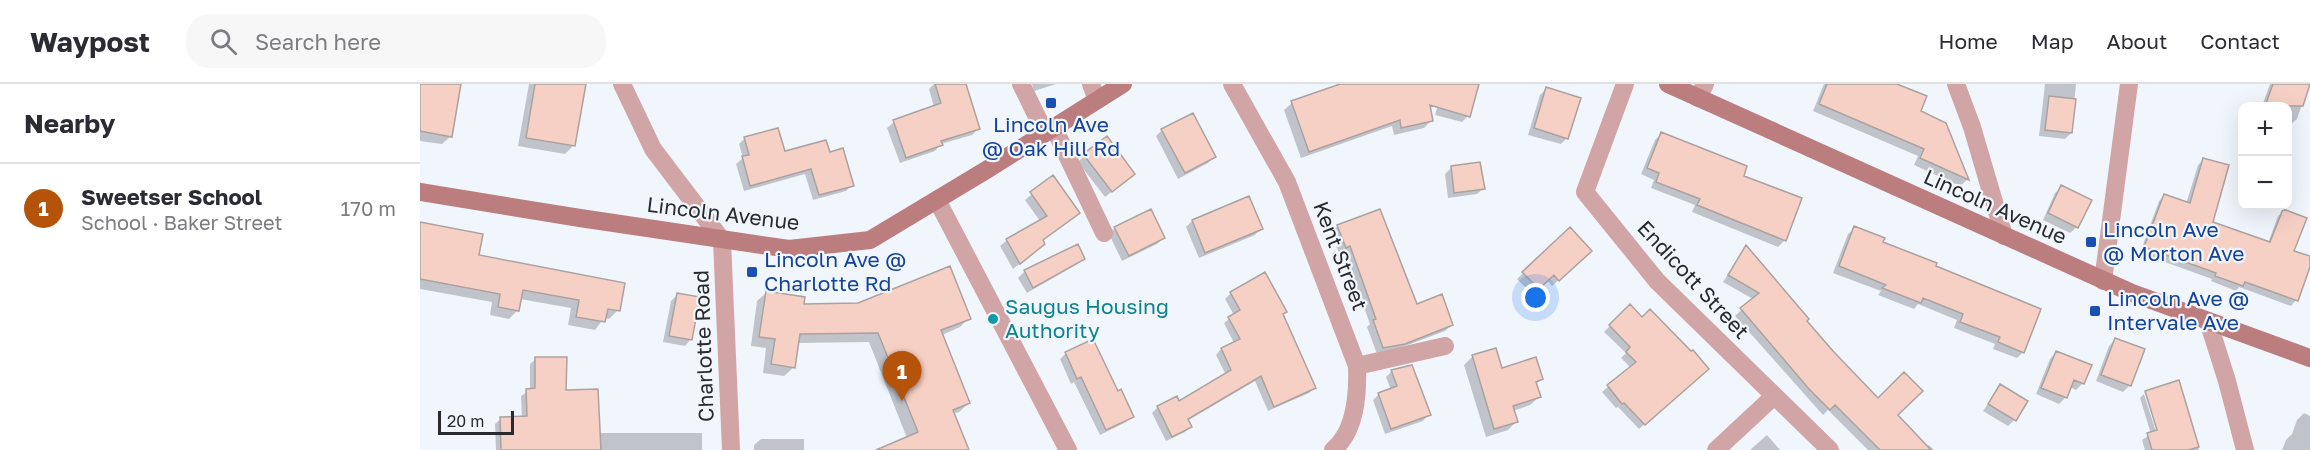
<!DOCTYPE html>
<html lang="en">
<head>
<meta charset="utf-8">
<style>
  body { margin:0; font-family:"Golos Text",sans-serif; background:#f7f7f7; color:#2b2b33 }
  .controls { position:absolute; right:18px; top:18px; display:grid; overflow:hidden; border-radius:12px; box-shadow:0 6px 24px #0002 }
  .controls button { width:54px; height:54px; display:grid; place-items:center; padding:0; border:0; border-bottom:2px solid #e1e1e2; background:#fff; color:#2b2b33; font:30px sans-serif }
  .scale { position:absolute; left:18px; bottom:15px; width:76px; box-sizing:border-box; padding-left:6px; border:3px solid #282a2d; border-top:0; font-size:16px; line-height:21px; white-space:nowrap; color:#282a2d; -webkit-text-stroke:4px #f1f6fd; paint-order:stroke }
  .you { position:absolute; left:1116px; top:214px; width:21px; height:21px; margin:-15px; border:4px solid #fff; border-radius:50%; background:#1a73e8; box-shadow:0 0 0 9px #1a73e833 }
  .badge { display:grid; place-items:center; width:39px; height:39px; border-radius:50%; background:#b45309; color:#fff; font-size:20px; font-weight:700 }
  .pin { position:absolute; translate:-50% -50px; filter:drop-shadow(0 2px 3px #0008) }
  .pin::after { content:''; position:absolute; top:32px; width:21px; height:18px; background:inherit; clip-path:polygon(0 0,100% 0,50% 100%) }
  .list { margin:0; padding:0; list-style:none }
  h2 { display:flex; justify-content:space-between; align-items:center; height:78px; margin:0; padding:0 24px; font-size:26px }
  h2 small { font-size:20px; font-weight:400; color:#7c7c81 }
  .list li { display:grid; grid-template-columns:39px 1fr auto; gap:18px; align-items:center; box-sizing:border-box; height:90px; padding:0 24px; border-top:2px solid #e1e1e2 }
  .list b { display:block; font-size:22px; white-space:nowrap }
  .list p { margin:0; font-size:20px; white-space:nowrap; color:#7c7c81 }
  .list em { font-size:20px; font-style:normal; color:#7c7c81 }
  .icon { flex:none; width:33px; height:33px; fill:none; stroke:currentColor; stroke-width:2; stroke-linecap:round; stroke-linejoin:round }
  .map { position:relative; flex:none; width:1890px; height:366px; overflow:hidden }
  header { display:flex; align-items:center; gap:36px; box-sizing:border-box; height:84px; padding:0 30px; background:#fff; border-bottom:2px solid #e1e1e2 }
  header strong { font-size:28px }
  nav { display:flex; gap:33px; margin-inline-start:auto; font-size:21px }
  .search { width:420px; height:54px; background:#f7f7f7; display:flex; align-items:center; gap:15px; box-sizing:border-box; padding:0 21px; border-radius:24px; color:#7c7c81; font-size:22px }
  main { display:flex }
  aside { flex:1; background:#fff }
  .map>svg:first-child { display:block }
</style>
</head>
<body>
<header>
<strong>Waypost</strong>
<div class="search"><svg class="icon" aria-label="search" viewBox="0 0 24 24"><circle cx="10" cy="10" r="6"/><path d="M15 15l6 6"/></svg>Search here</div>
<nav><a>Home</a><a>Map</a><a>About</a><a>Contact</a></nav>
</header>
<main>
<aside>
<h2>Nearby<small></small></h2>
<ul class="list">
<li><span class="badge">1</span><div><b>Sweetser School</b><p>School · Baker Street</p></div><em>170 m</em></li>
</ul>
</aside>
<div class="map">
<svg width="1890" height="366" viewBox="0 0 1890 366">
  <rect width="100%" height="100%" fill="#f1f6fd"/>
  <path fill="#0003" d="M0 0H40L31 52 22 60 0 57Z
    M109 0H164L154 61 145 70 98 62Z
    M514 0H545L558 45 552 51 521 60 515 67 480 79 467 44 474 38 514 23 509 5Z
    M612 0H636L614 7Z
    M924 0H1004L1012 36 1004 44 974 51 972 42 881 74 864 26 872 19Z
    M1024 0H1058L1048 32 1042 38 1015 31Z
    M1404 0H1473L1499 28 1525 41 1547 96 1540 102 1494 81 1498 72 1393 27Z
    M1625 0H1656L1651 49 1645 55 1619 52Z
    M1850 0H1889L1877 35 1870 41 1868 40V22H1842Z
    M1126 5 1147 54 1141 60 1108 51 1120 11Z
    M742 46 794 73 788 79 758 95 736 52Z
    M1241 50 1322 93 1365 156 1358 163 1272 128 1275 121 1231 104 1234 96 1221 90 1235 56Z
    M325 54 364 69 409 70 432 101 426 107 393 116 385 90 324 107 316 80 323 74 319 60Z
    M664 72 707 96 685 113 658 78Z
    M1784 75 1791 138 1848 159 1858 132 1864 127 1872 168 1890 174 1876 216 1871 222 1819 203 1816 207 1791 197 1792 195 1720 169 1739 117 1744 112 1766 120 1778 81Z
    M1032 83 1064 104 1057 110 1028 114 1025 90Z
    M633 93 658 129 621 157 617 166 593 185 580 162 587 156 620 137 605 116Z
    M1642 103 1657 143 1650 149 1623 136 1635 109Z
    M772 137 841 144 835 151 779 174 766 143Z
    M0 140 57 172 198 226 189 235 184 234 175 246 148 241 151 224 100 215 98 226 89 235 70 231 72 218 0 205Z
    M918 142 996 222 1032 241 1025 247 977 265 957 270 947 243 950 240 924 168 919 169 911 148Z
    M695 144 743 154 737 160 702 177 689 150Z
    M1435 144 1461 159 1514 182 1603 268 1597 274 1573 265 1575 260 1534 244 1537 236 1498 220 1494 225 1458 211 1461 207 1413 189 1428 150Z
    M1150 145 1164 173 1132 202 1127 196 1112 210 1097 195Z
    M657 162 663 174 657 180 607 209 598 194 604 188Z
    M1326 163 1385 237 1458 316 1476 331 1506 363 1509 361 1514 366H1448L1408 326 1403 331 1315 232 1333 215 1303 198Z
    M347 208 383 222 549 234 540 243 522 251 549 319 539 328 533 330 547 366H463L487 354 449 258 377 259 374 283 364 292 343 289 346 264 331 262 337 217Z
    M811 209 862 230 894 304 889 309 848 327 835 297 767 337 770 343 765 348 746 357 732 329 738 323 759 319 806 291 796 271 801 265 814 259 804 239 814 231 805 215Z
    M257 211 271 255 265 262 243 258 251 217Z
    M1210 222 1281 290 1219 345 1198 323 1196 324 1182 308 1211 284 1201 274 1206 269 1184 248Z
    M1695 256 1710 301 1703 308 1676 297 1689 262Z
    M1636 268 1663 299 1656 306 1650 303 1646 313 1639 320 1616 310 1630 275Z
    M646 269 697 309 712 332 706 338 680 351 654 298 651 300 640 275Z
    M1053 272 1081 286 1121 295 1115 301 1119 313 1110 321 1093 327 1096 338 1088 346 1066 353 1044 281Z
    M116 275 178 349H282V366H76L75 340 81 335 102 334 101 312 110 306V280Z
    M972 287 1009 330 1003 337 965 350 953 316 959 310 971 306 966 293Z
    M1758 298 1779 366H1725L1722 356 1731 350 1720 314 1724 310 1738 354 1741 353 1727 309H1724Z
    M1580 302 1594 336 1588 342 1563 327Z
    M1884 329 1890 332V366H1862L1866 356 1872 350 1877 336Z
    M1347 351 1360 366H1330Z
    M341 355H384V366H334V361Z"/>
  <path fill="#f7d0c5" stroke="#aba2a0" stroke-width="1.5" d="M0 0H41L32 53 0 47Z
    M115 0H166L155 62 106 54Z
    M515 0H546L560 45 521 57 523 61 486 74 473 36 521 19Z
    M920 0H1059L1050 33 1010 21 1013 37 981 44 980 36 889 68 871 17Z
    M1407 0H1477L1507 12 1501 27 1526 39 1549 96 1500 74 1504 65 1399 20Z
    M1853 0H1890L1883 22H1845Z
    M1126 3 1161 14 1148 55 1114 44Z
    M1629 12 1656 15 1652 49 1625 46Z
    M773 29 796 73 765 89 741 45Z
    M358 44 365 67 406 56 410 68 423 64 434 102 399 111 391 85 330 102 322 72 329 71 324 53Z
    M1241 48 1327 82 1324 92 1382 114 1366 157 1277 121 1280 115 1236 98 1239 89 1227 84Z
    M687 52 715 90 692 108 663 70Z
    M1783 74 1809 81 1793 138 1850 158 1863 125 1887 134 1874 167 1890 172V183L1878 217 1825 198 1823 202 1795 192 1796 189 1724 163 1744 110 1770 119Z
    M1060 78 1065 105 1034 109 1031 82Z
    M633 91 660 129 623 156 625 160 600 180 586 155 627 132 610 108Z
    M1641 101 1672 116 1658 144 1628 129Z
    M829 112 843 145 785 169 772 136Z
    M731 125 745 154 709 172 694 143Z
    M960 125 997 220 1022 210 1033 241 985 260 963 264 953 236 956 235 930 162 926 164 917 141Z
    M0 138 63 150 59 171 205 199 200 227 188 225 185 238 156 233 159 216 103 206 99 227 78 223 80 210 0 195Z
    M1434 142 1465 154 1463 158 1517 179 1516 182 1621 225 1604 269 1578 258 1580 253 1540 238 1543 230 1503 214 1501 219 1462 204 1466 201 1419 182Z
    M1150 143 1172 167 1139 197 1134 191 1119 205 1102 188Z
    M658 160 665 175 613 204 604 186Z
    M1326 161 1389 235 1387 237 1413 267 1458 314 1484 288 1503 307 1478 331 1511 366H1460L1415 321 1410 326 1389 305 1320 224 1339 209 1308 191Z
    M530 182 551 235 521 246 550 319 533 326 549 366H456L498 348 458 249 380 250 375 284 351 280 355 255 339 253 346 207 385 213 384 220 438 219Z
    M845 188 867 228 863 230 896 304 854 323 841 292 768 335 772 343 752 353 737 322 757 312 759 317 811 286 801 264 820 255 808 233 820 226 810 208Z
    M257 209 280 213 272 256 249 252Z
    M1210 220 1222 233 1230 225 1271 267 1273 266 1289 285 1225 341 1204 319 1202 320 1187 301 1216 278 1206 268 1210 263 1189 241Z
    M1695 254 1725 265 1711 302 1681 291Z
    M673 255 698 307 701 305 714 333 686 346 661 293 657 295 645 268Z
    M1076 264 1082 284 1116 273 1123 295 1116 298 1121 313 1093 322 1098 338 1074 345 1052 271Z
    M1636 267 1672 281 1664 300 1654 296 1647 314 1621 304Z
    M115 273H147L146 306 178 305 181 366H81L80 333 107 332 106 305 115 304Z
    M992 281 1011 331 971 345 958 309 977 302 971 286Z
    M1759 296 1779 363 1768 366H1732L1727 349 1737 346 1725 307Z
    M1580 300 1608 317 1596 337 1568 320Z"/>
  <g fill="none" stroke-linecap="round" stroke-linejoin="round">
    <path stroke="#d1a5a5" stroke-width="18" d="M202 0 233 65 302 156 311 366
      M601 0 625 49
      M671 0 677 16
      M812 0 867 98 937 282C938 310 936 347 913 366
      M1205 0 1165 108 1237 197 1410 366
      M1536 0 1552 43 1584 152
      M1278 14 1285 0
      M634 44 684 149
      M517 116 648 366
      M1683 197 1709 0
      M1788 237 1807 297 1825 366
      M937 282 1025 262
      M1296 366 1354 312"/>
    <path stroke="#bc7d7f" stroke-width="18" d="M1248 0 1712 209 1890 274
      M0 108 160 134 369 165 450 156 568 85 703 0"/>
  </g>
  <g fill="#1a4fb4" stroke="#f1f6fd" stroke-width="2">
    <rect x="625" y="13" width="12" height="12" rx="3"/>
    <rect x="1665" y="152" width="12" height="12" rx="3"/>
    <rect x="326" y="182" width="12" height="12" rx="3"/>
    <rect x="1669" y="221" width="12" height="12" rx="3"/>
  </g>
  <circle fill="#0f9aa8" stroke="#f1f6fd" stroke-width="2" cx="573" cy="235" r="6"/>
  <g text-anchor="middle" stroke-width="4.5" stroke-linejoin="round" paint-order="stroke">
    <g font-size="21" fill="#164399" stroke="#f1f6fd" text-anchor="start">
      <text x="631" y="48" text-anchor="middle">Lincoln Ave<tspan x="631" dy="24">@ Oak Hill Rd</tspan></text>
      <text x="1683" y="153">Lincoln Ave<tspan x="1683" dy="24">@ Morton Ave</tspan></text>
      <text x="344" y="183">Lincoln Ave @<tspan x="344" dy="24">Charlotte Rd</tspan></text>
      <text x="1687" y="222">Lincoln Ave @<tspan x="1687" dy="24">Intervale Ave</tspan></text>
    </g>
    <g font-size="21" fill="#282a2d" stroke="#f1f6fd">
      <text transform="translate(1575 123) rotate(24)" y="7">Lincoln Avenue</text>
      <text transform="translate(303 130) rotate(7)" y="7">Lincoln Avenue</text>
      <text transform="translate(920 172) rotate(69)" y="7">Kent Street</text>
      <text transform="translate(1273 196) rotate(47)" y="7">Endicott Street</text>
      <text transform="translate(284 262) rotate(-92)" y="7">Charlotte Road</text>
    </g>
    <g font-size="21" fill="#0d838f" stroke="#f1f6fd" text-anchor="start">
      <text x="585" y="230">Saugus Housing<tspan x="585" dy="24">Authority</tspan></text>
    </g>
  </g>
</svg>
<div class="controls">
<button>+</button>
<button>−</button>
</div>
<div class="scale">20 m</div>
<div class="you"></div>
<div class="pin badge" style="left:482px;top:317px">1</div>
</div>
</main>
</body>
</html>
